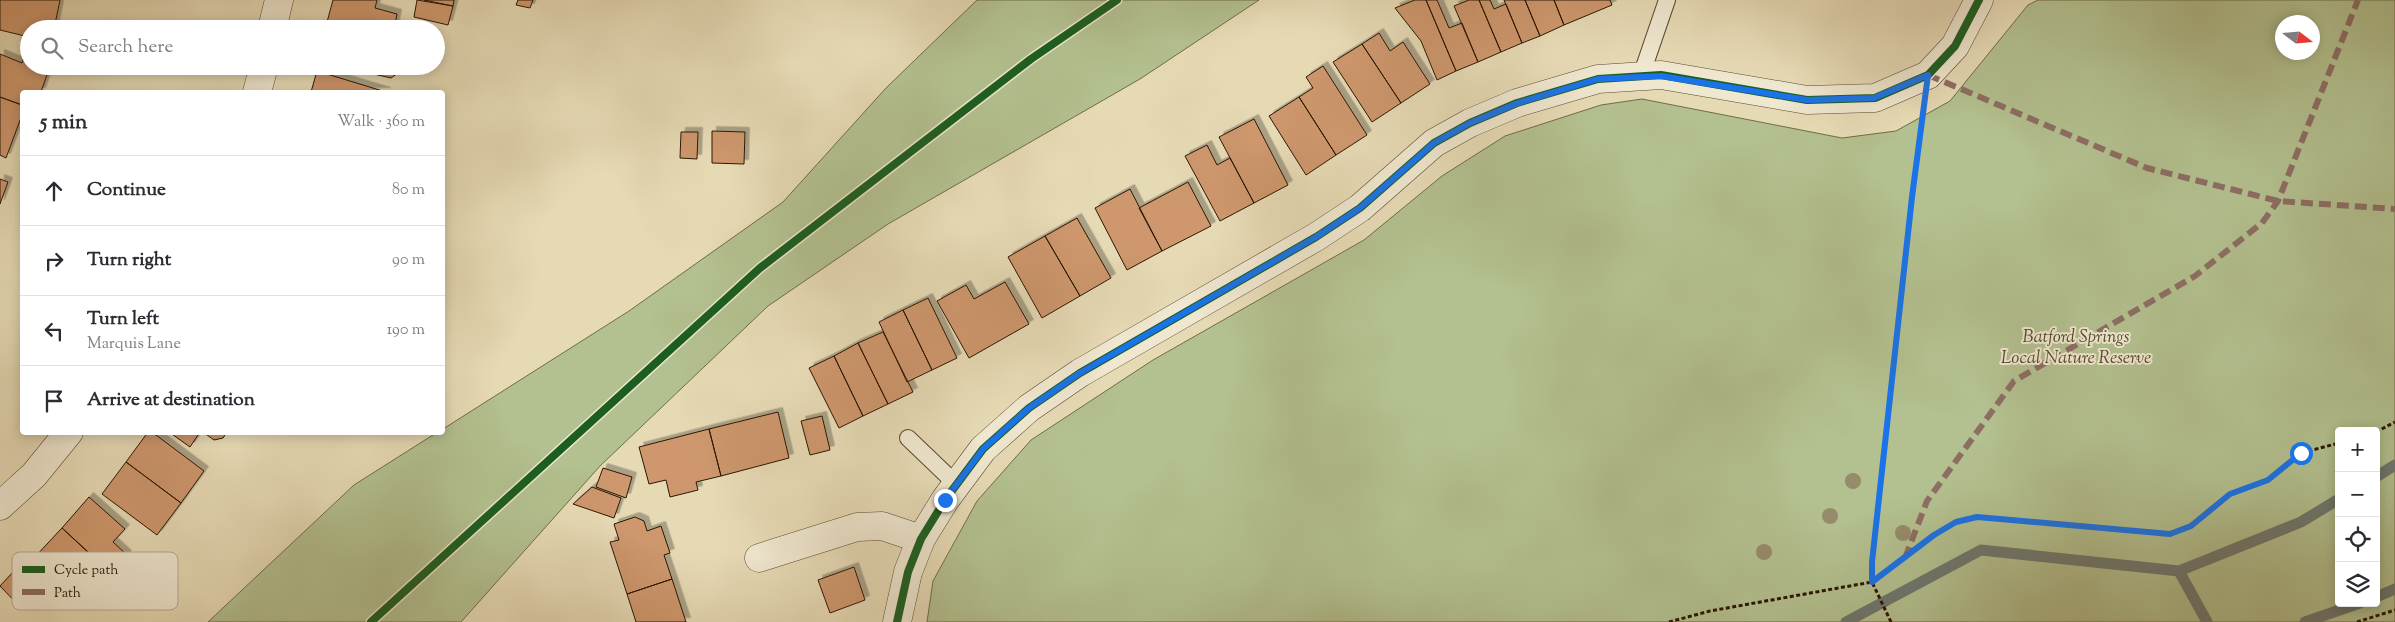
<!DOCTYPE html>
<html lang="en">
<head>
<meta charset="utf-8">
<style>
  body { margin:0; font-family:"Sorts Mill Goudy",serif; background:#f2f2f3; color:#2b2b33 }
  .controls { position:absolute; right:15px; bottom:15px; display:grid; overflow:hidden; border-radius:5px; box-shadow:0 2px 12px #0003 }
  .controls button { width:45px; height:45px; display:grid; place-items:center; padding:0; border:0; border-bottom:1px solid #e1e1e2; background:#fff; color:#2b2b33; font:25px sans-serif }
  .compass { position:absolute; left:2275px; top:15px; width:45px; height:45px; border-radius:50%; background:#fff; box-shadow:0 2px 12px #0003; rotate:106deg }
  .stop { position:absolute; width:15px; height:15px; margin:-11px; border:4px solid #1a73e8; border-radius:50%; background:#fff }
  .stop.end { background:#1a73e8; border-color:#fff; box-shadow:0 1px 5px #0008 }
  .list { margin:0; padding:0; list-style:none }
  h2 { display:flex; justify-content:space-between; align-items:center; height:65px; margin:0; padding:0 20px; font-size:21px }
  h2 small { font-size:16px; font-weight:400; color:#7c7c81 }
  .list li { display:grid; grid-template-columns:32px 1fr auto; gap:15px; align-items:center; box-sizing:border-box; height:70px; padding:0 20px; border-top:1px solid #e1e1e2 }
  .list b { display:block; font-size:19px; white-space:nowrap }
  .list p { margin:0; font-size:16px; white-space:nowrap; color:#7c7c81 }
  .list em { font-size:16px; font-style:normal; color:#7c7c81 }
  .icon { flex:none; width:28px; height:28px; fill:none; stroke:currentColor; stroke-width:2; stroke-linecap:round; stroke-linejoin:round }
  .map { position:relative; flex:none; width:2395px; height:622px; overflow:hidden }
  .search { position:absolute; background:#fff; box-shadow:0 2px 12px #0003; left:20px; top:20px; width:425px; height:55px; display:flex; align-items:center; gap:12px; box-sizing:border-box; padding:0 18px; border-radius:28px; color:#7c7c81; font-size:19px }
  .panel { position:absolute; background:#fff; box-shadow:0 2px 12px #0003; left:20px; top:90px; width:425px; height:345px; border-radius:5px }
  .map>svg:first-child { display:block }
</style>
</head>
<body>
<div class="map">
<svg width="2395" height="622" viewBox="0 0 2395 622">
  <defs>
    <filter id="shadow"><feDropShadow dx="4.5" dy="-4.5" stdDeviation="0" flood-color="#0004"/></filter>
  </defs>
  <rect width="100%" height="100%" fill="#e6dab5"/>
  <filter id="stains"><feTurbulence type="fractalNoise" baseFrequency=".004" numOctaves="4"/><feColorMatrix values="0 0 0 0 .2 0 0 0 0 .09 0 0 0 0 .02 0 0 0 .5 -.17"/></filter>
  <radialGradient id="worn" r=".72"><stop offset=".6" stop-color="#630" stop-opacity="0"/><stop offset="1" stop-color="#630" stop-opacity=".3"/></radialGradient>
  <path fill="#b3c08f" stroke="#6f6c48" fill-rule="evenodd" d="M977 0H1259L1140 79 888 224 768 306 600 466 461 622H208L354 485 436 433 442 432 443 429 629 311 783 202 886 88Z
    M2038 0H2395V622H927L933 581 977 501 1031 440 1153 360 1364 240 1442 176 1505 136 1601 105 1642 99 1842 138 1896 131 1950 101 2028 5ZM2312 22V52H2282V22ZM2339 431H2376V603H2339Z"/>
  <g fill="none" stroke-linecap="round" stroke-linejoin="round">
    <path stroke="#6e786f" stroke-width="11" d="M2376 477 2395 465
      M2179 571 2207 622
      M2376 597 2395 589
      M1846 622 1981 550 2179 571 2301 522 2339 499
      M2305 622 2360 603"/>
  </g>
  <path fill="#ce976d" stroke="#2b1702" filter="url(#shadow)" d="M0 0H60L54 29H29V37L0 30Z
    M333 0H377L375 8 397 14 394 29H354L327 22Z
    M417 0 453 6 448 25 414 17Z
    M424 0H454L453 6Z
    M518 0H533L530 8 516 5Z
    M1415 0H1426L1456 71 1437 80 1421 41 1395 8Z
    M1426 0H1437L1449 28 1462 23 1478 62 1456 71Z
    M1469 0H1479L1501 52 1478 62 1454 6Z
    M1479 0H1490L1494 9 1506 4 1522 43 1501 52Z
    M1504 0H1525L1540 36 1522 43Z
    M1525 0H1554L1564 25 1540 36Z
    M1554 0H1610L1612 5 1564 25Z
    M327 22 354 29H326Z
    M1379 33 1390 51 1403 42 1430 84 1401 103 1362 44Z
    M1362 44 1401 103 1372 122 1333 62Z
    M0 54 22 63 25 55 29 56V66H50L41 92H22V105L0 97Z
    M339 66H402L401 71 391 78Z
    M1323 66 1367 135 1336 155 1299 97 1313 88 1306 77Z
    M317 71 386 92H311Z
    M0 97 22 105V115L6 158 0 155Z
    M1299 97 1336 155 1306 175 1269 116Z
    M1254 119 1288 185 1254 203 1219 137Z
    M712 131 745 132 744 164 712 163Z
    M681 132H698L697 159 680 158Z
    M1207 145 1217 165 1230 158 1254 203 1220 221 1185 156Z
    M0 179 8 182 0 204Z
    M1188 182 1211 226 1162 251 1139 208Z
    M1130 189 1162 251 1127 270 1095 208Z
    M1077 218 1111 278 1080 296 1045 236Z
    M1045 236 1080 296 1042 318 1008 257Z
    M1005 282 1029 324 969 358 937 301 966 285 974 299Z
    M928 298 957 358 932 370 903 310Z
    M903 310 932 370 907 382 879 322Z
    M883 332 913 392 888 404 858 343Z
    M858 343 888 404 863 416 834 356Z
    M834 356 863 416 839 428 809 368Z
    M778 412 789 458 721 476 709 429Z
    M822 416 830 450 810 455 801 421Z
    M709 429 721 476 696 482 698 490 670 497 666 480 649 484 639 447Z
    M148 432H152L204 471 181 503 126 462Z
    M169 432H200L190 447Z
    M203 432H227L223 438 214 440Z
    M126 462 181 503 157 535 102 494Z
    M603 468 632 477 626 498 596 487Z
    M592 487 621 498 614 518 573 504Z
    M89 497 125 529 113 542 127 555 110 573 62 528Z
    M635 517 644 521 647 531 661 526 670 553 664 555 672 579 627 594 610 542 619 540 614 524Z
    M62 528 97 560 71 589 65 584 49 601 19 574Z
    M854 567 865 600 830 613 818 580Z
    M14 571 37 596 23 610 0 586Z
    M672 579 686 622H636L627 594Z"/>
  <g fill="none" stroke-linecap="round" stroke-linejoin="round">
    <defs>
      <path id="lane" d="M1641 76 1667 0
        M908 438 956 484"/>
      <path id="street" d="M272 29 279 0
        M257 92 264 66
        M0 506 34 475 69 432
        M759 558 857 527 882 526 921 539
        M897 622 908 572 921 539 945 500 983 449 1029 408 1080 373 1316 237 1360 208 1434 143 1470 123 1517 103 1598 79 1661 75 1807 100 1875 98 1928 75 1955 46 1979 0"/>
    </defs>
    <use href="#lane" stroke="#5a482f" stroke-width="18"/>
    <use href="#street" stroke="#5a482f" stroke-width="29"/>
    <path stroke="#2b1702" stroke-width="3" stroke-dasharray="4 2.5" stroke-linecap="butt" d="M2376 432 2395 422
      M1669 622 1710 611 1872 582 1934 535 1956 522 1977 517 2170 534 2191 526 2230 495 2268 480 2301 453 2339 443
      M1891 622 1872 582V562L1922 116
      M2357 622 2395 610"/>
    <use href="#lane" stroke="#efe7cf" stroke-width="16"/>
    <use href="#street" stroke="#efe7cf" stroke-width="28"/>
    <path stroke="#8d6e63" stroke-width="6" stroke-dasharray="12 6" stroke-linecap="butt" d="M1928 75 2147 168 2278 201 2395 209
      M1905 558 1927 501 2014 381 2195 276 2262 223 2278 201 2358 0"/>
    <defs>
      <path id="cycleway" d="M371 622 760 268 1031 59 1117 0
        M897 622 908 572 921 539 945 500 983 449 1029 408 1080 373 1316 237 1360 208 1434 143 1470 123 1517 103 1598 79 1661 75 1807 100 1875 98 1928 75 1955 46 1979 0"/>
    </defs>
    <use href="#cycleway" stroke="#efe7cf" stroke-width="11"/>
    <use href="#cycleway" stroke="#1b5e20" stroke-width="8"/>
  </g>
  <g fill="#968b6a">
    <circle cx="1853" cy="481" r="8"/>
    <circle cx="1830" cy="516" r="8"/>
    <circle cx="1903" cy="533" r="8"/>
    <circle cx="1764" cy="552" r="8"/>
  </g>
  <g fill="none" stroke-linecap="round" stroke-linejoin="round">
    <path stroke="#1a73e8" stroke-width="6" d="M945 500 983 449 1029 408 1080 373 1316 237 1360 208 1434 143 1470 123 1518 103 1598 79 1661 76 1807 100 1874 98 1928 75 1912 197 1872 562V582L1934 535 1956 522 1977 517 2170 534 2191 526 2230 494 2268 480 2301 453"/>
  </g>
  <g text-anchor="middle" stroke-width="4" stroke-linejoin="round" paint-order="stroke">
    <g font-size="18" font-style="italic" fill="#544a2c" stroke="#efe7cf">
      <text x="2076" y="342">Batford Springs<tspan x="2076" dy="21">Local Nature Reserve</tspan></text>
    </g>
  </g>
  <rect x="12" y="552" width="166" height="58" rx="8" fill="#efe7cf" stroke="#b4a992" stroke-width="1"/>
  <rect x="22" y="566" width="23" height="7" fill="#1b5e20"/>
  <rect x="22" y="589" width="23" height="6" fill="#8d6e63"/>
  <g font-size="14" fill="#2b1702">
    <text x="54" y="574">Cycle path</text>
    <text x="54" y="597">Path</text>
  </g>
  <rect width="100%" height="100%" filter="url(#stains)"/>
  <rect width="100%" height="100%" fill="url(#worn)"/>
</svg>
<div class="controls">
<button>+</button>
<button>−</button>
<button><svg class="icon" aria-label="locate" viewBox="0 0 24 24"><circle cx="12" cy="12" r="6"/><path d="M12 2v4M12 18v4M2 12h4M18 12h4"/></svg></button>
<button><svg class="icon" aria-label="layers" viewBox="0 0 24 24"><path d="M12 4l9 5-9 5-9-5zM3 14l9 5 9-5"/></svg></button>
</div>
<svg class="compass" viewBox="-18 -18 36 36"><path d="M0-13l5 13h-10z" fill="#e53935"/><path d="M0 13l5-13h-10z" fill="#7c7c81"/></svg>
<div class="stop" style="left:2301px;top:453px"></div>
<div class="stop end" style="left:945px;top:500px"></div>
<div class="search"><svg class="icon" aria-label="search" viewBox="0 0 24 24"><circle cx="10" cy="10" r="6"/><path d="M15 15l6 6"/></svg>Search here</div>
<section class="panel">
<h2>5 min<small>Walk · 360 m</small></h2>
<ul class="list">
<li><svg class="icon" aria-label="ahead" viewBox="0 0 24 24"><path d="M12 20V5M6 11l6-6 6 6"/></svg><div><b>Continue</b></div><em>80 m</em></li>
<li><svg class="icon" aria-label="right" viewBox="0 0 24 24"><path d="M7 20v-9h11M14 6l5 5-5 5"/></svg><div><b>Turn right</b></div><em>90 m</em></li>
<li><svg class="icon" aria-label="left" viewBox="0 0 24 24"><path d="M17 20v-9H6M10 6l-5 5 5 5"/></svg><div><b>Turn left</b><p>Marquis Lane</p></div><em>190 m</em></li>
<li><svg class="icon" aria-label="arrive" viewBox="0 0 24 24"><path d="M6 21V4h12l-3 4 3 4H6"/></svg><div><b>Arrive at destination</b></div></li>
</ul>
</section>
</div>
</body>
</html>
